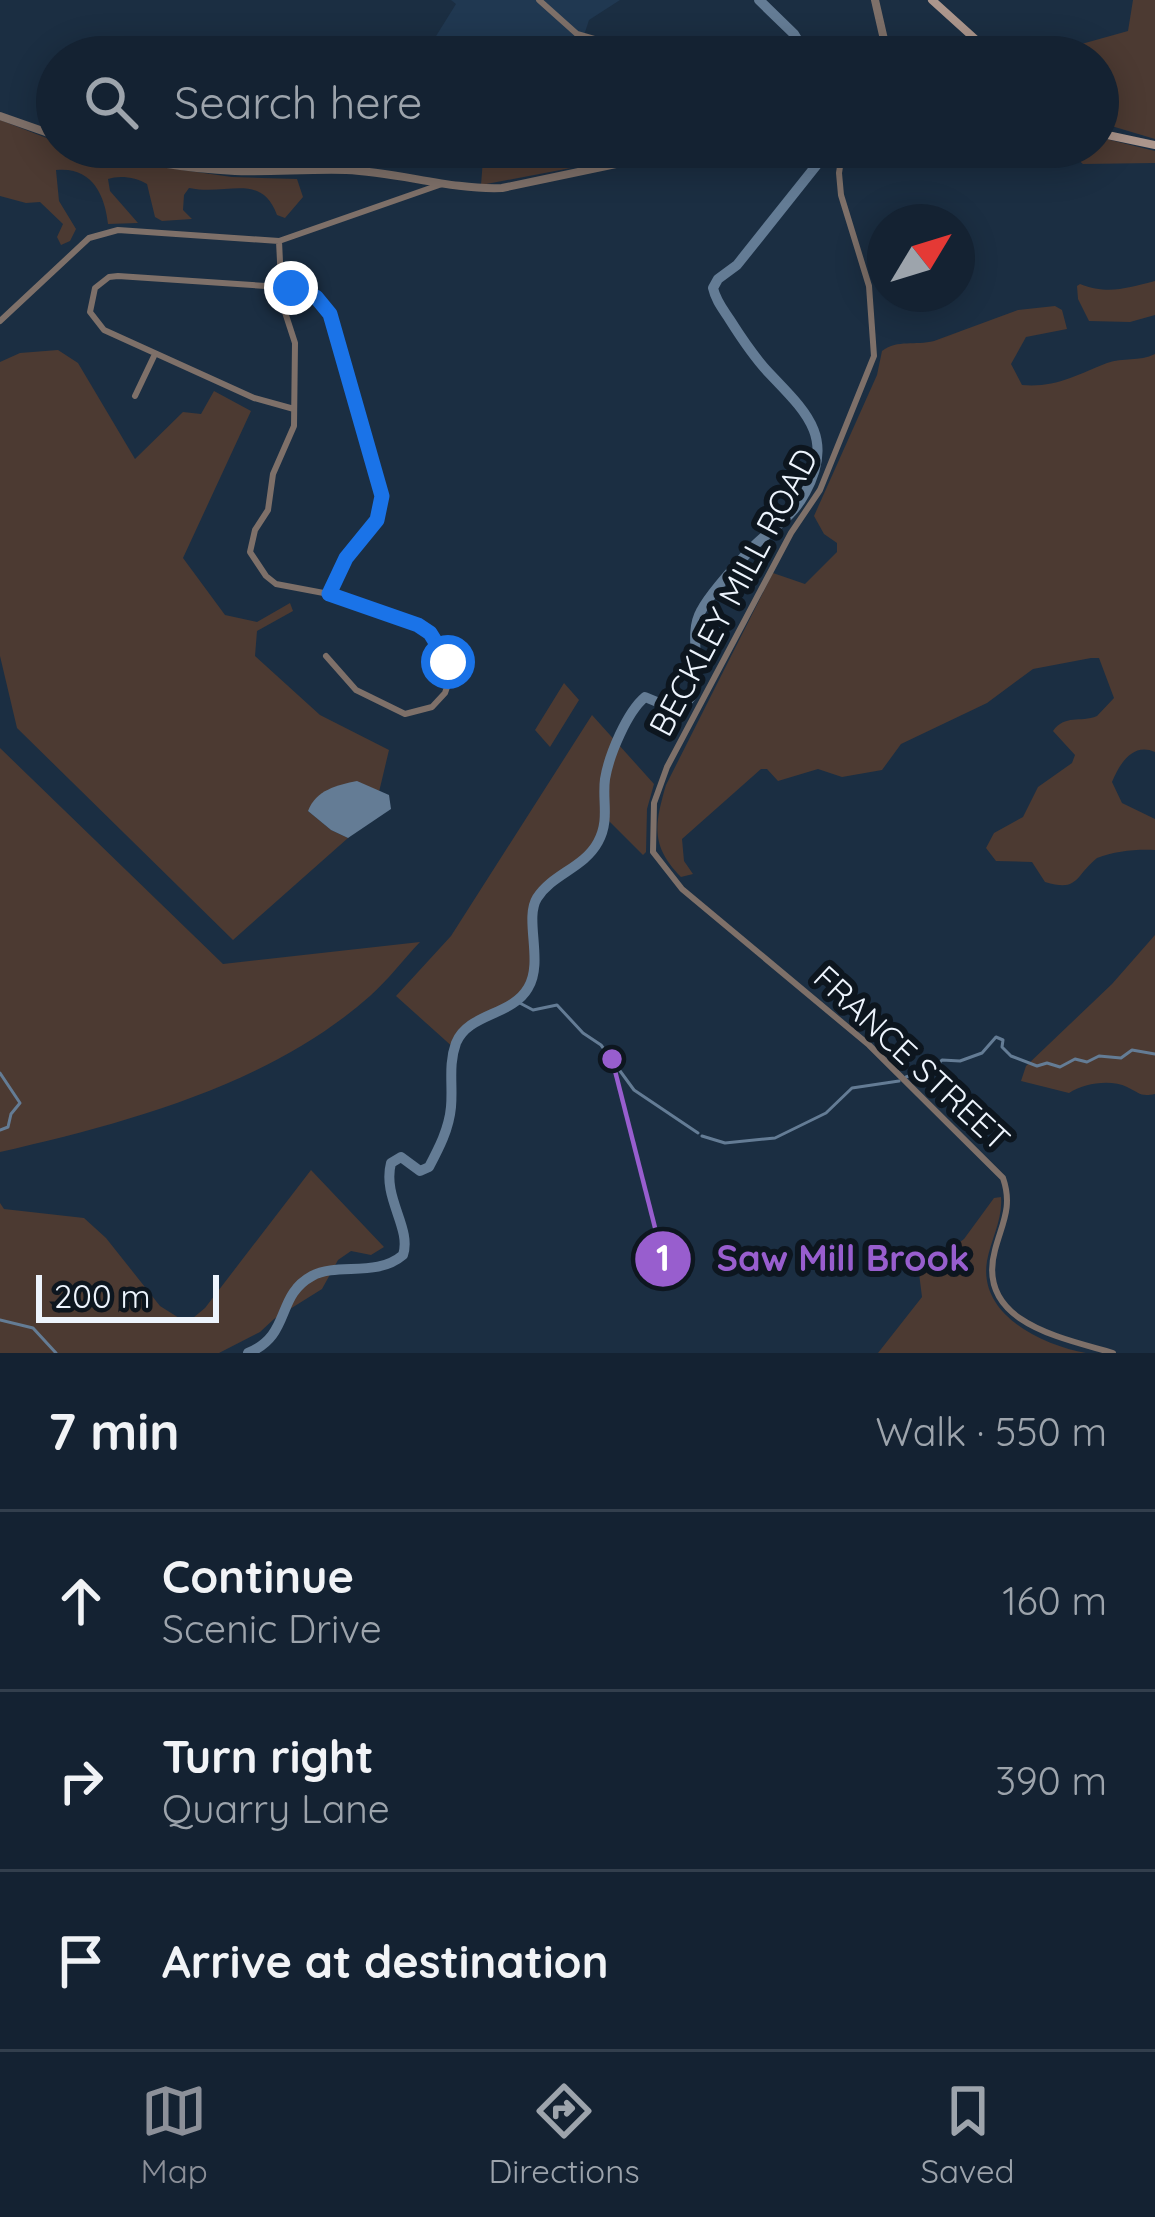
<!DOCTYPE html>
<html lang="en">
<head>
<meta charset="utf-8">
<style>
  body { margin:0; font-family:Quicksand,sans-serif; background:#212f3e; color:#f1f3f6 }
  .compass { position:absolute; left:867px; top:204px; width:108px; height:108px; border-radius:50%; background:#142232; box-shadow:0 6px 30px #0003; rotate:52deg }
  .scale { position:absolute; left:36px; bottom:30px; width:183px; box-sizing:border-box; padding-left:12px; border:6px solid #edf4fd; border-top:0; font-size:33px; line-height:42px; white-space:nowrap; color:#edf4fd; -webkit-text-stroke:9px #0d161f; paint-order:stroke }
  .stop { position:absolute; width:36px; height:36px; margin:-27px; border:9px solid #1a73e8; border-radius:50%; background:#fff }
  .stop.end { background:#1a73e8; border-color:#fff; box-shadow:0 3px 12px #0008 }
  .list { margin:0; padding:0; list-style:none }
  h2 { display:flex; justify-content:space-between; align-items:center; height:156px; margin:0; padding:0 48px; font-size:51px }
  h2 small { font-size:39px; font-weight:400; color:#9da4ac }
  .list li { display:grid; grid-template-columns:78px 1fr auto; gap:36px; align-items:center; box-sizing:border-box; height:180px; padding:0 48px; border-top:3px solid #333f4d }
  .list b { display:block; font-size:45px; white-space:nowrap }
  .list p { margin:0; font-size:39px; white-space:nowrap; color:#9da4ac }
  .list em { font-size:39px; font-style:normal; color:#9da4ac }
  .icon { flex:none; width:66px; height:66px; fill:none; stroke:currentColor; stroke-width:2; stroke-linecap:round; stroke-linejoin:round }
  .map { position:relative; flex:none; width:1155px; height:1353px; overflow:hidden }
  .search { position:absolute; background:#142232; box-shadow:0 6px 30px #0003; left:36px; right:36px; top:36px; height:132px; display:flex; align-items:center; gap:30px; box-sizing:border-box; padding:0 42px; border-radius:66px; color:#9da4ac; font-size:45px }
  .sheet { height:696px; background:#142232 }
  nav { display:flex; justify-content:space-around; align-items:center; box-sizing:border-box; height:168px; border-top:3px solid #333f4d; background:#142232; font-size:33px; color:#9da4ac }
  nav a { display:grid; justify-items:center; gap:6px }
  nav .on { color:#8c9099 }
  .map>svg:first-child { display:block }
</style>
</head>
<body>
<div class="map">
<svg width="1155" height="1353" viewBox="0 0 1155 1353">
  <rect width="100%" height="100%" fill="#1b2e42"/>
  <path fill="#203851" d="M451 0H620L589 20 577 57H423L456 4Z"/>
  <path fill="#4c3a32" d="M1133 0H1155V139L1098 122V57H1035L1128 31Z
    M0 120 57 142V147L132 163 232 177 297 179 303 197 285 218 277 215C261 172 228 196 189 188L184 195 183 210 192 219 162 221 155 217 147 184C136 177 119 175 108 179L110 191 138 223 108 224C105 195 92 166 56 170L59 201 76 229 70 241 61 245 57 237 63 224 40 202 26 203 0 196Z
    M1098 137 1155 151V163L1083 164 1063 147H1098Z
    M484 147H535L538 154 598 158 597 163 481 185Z
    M1155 281V315L1130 322 1089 321 1078 299 1077 286 1080 284C1109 295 1126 288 1155 281Z
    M1055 306 1062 310 1067 329 1026 337 1011 364 1022 385C1055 388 1077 375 1107 363 1123 357 1139 362 1155 354V752C1133 742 1120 763 1112 782L1122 803 1155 819V850C1136 849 1115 851 1097 858 1074 877 1079 892 1045 882L1032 862 996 861 986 848 994 833 1023 817 1038 787 1072 763 1075 755 1053 731C1065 714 1080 723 1097 716L1114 698 1099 658H1091L1033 669 987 703 901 744 882 770 842 777 818 769 778 781 767 769H761L682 839 684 861 693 874 681 877C651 846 654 826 666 785L773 573 805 584 837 552V543L824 534 814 516 877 375 882 351C898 339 915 346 934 341L1018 310Z
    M58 350 78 363 135 459 183 412 201 414 214 391 251 411 183 558 225 615 257 622 290 603 293 611 257 631 255 656 320 715 389 750 379 792C341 776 337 785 308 811L331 830 348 838 233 940 17 728 0 656V362L20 353Z
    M564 683 579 700 550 747 535 730Z
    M592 715 654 784 647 809 646 852 643 855 606 818C594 876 549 869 536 901 525 927 546 965 525 992 505 1018 467 1016 455 1049L396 996 451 936Z
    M0 748 223 964 420 942C403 960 388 980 370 996 271 1084 127 1123 0 1152Z
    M1155 935V1094C1140 1097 1140 1093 1127 1087 1111 1079 1084 1083 1069 1093L1021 1081 1026 1066 1112 984Z
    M311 1170 384 1247 371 1255 351 1251 338 1260 322 1289 274 1319 260 1332 219 1353H0V1203L4 1209 84 1218 106 1238 160 1306 187 1323 205 1308Z
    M1001 1197C1003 1219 991 1239 987 1261 978 1315 1042 1345 1086 1353H878L922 1297 919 1273 964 1239 994 1198Z"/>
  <path fill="#647c95" d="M357 781 389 795 391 809 348 838 331 830 308 811C316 790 337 785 357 781Z"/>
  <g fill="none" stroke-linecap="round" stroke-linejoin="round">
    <path stroke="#647c95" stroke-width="3" d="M516 1001 533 1010 557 1005 583 1033 601 1045 634 1090 698 1133
      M0 1073 20 1103 11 1114 8 1127 0 1130
      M906 1077 935 1067 942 1060 960 1061 982 1053 996 1037 1003 1040 1002 1047 1011 1056 1037 1066 1047 1063 1060 1067 1075 1059 1087 1062 1099 1056 1121 1058 1132 1050 1155 1054
      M702 1136 725 1143 775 1138 826 1113 852 1088 899 1081
      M0 1320 33 1328 56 1353"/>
    <path stroke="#647c95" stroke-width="10" d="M759 0 794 34 808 57
      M248 1353C292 1335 275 1296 312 1276 338 1262 376 1278 403 1255 412 1228 382 1198 391 1163L401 1157 420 1171 429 1167C439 1148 449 1129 451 1107 453 1085 448 1065 456 1043 468 1013 512 1016 528 988 544 962 524 919 537 898 552 874 584 868 598 842 610 820 602 801 605 779 609 755 627 712 645 697L674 709C716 696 683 642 701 611 711 592 738 563 754 546 772 528 792 518 805 493 836 437 805 411 769 373 754 357 742 339 730 320 723 309 716 301 713 288L718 279 737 265 831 147"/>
    <path stroke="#7e7069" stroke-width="6" d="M539 0 577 34 656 57
      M250 57 273 49
      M843 147 839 173 841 195 869 286 874 356 820 490 791 533 667 767 654 803 653 852 682 889 869 1045 1003 1178C1013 1207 1002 1223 995 1250 975 1323 1063 1338 1113 1353
      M190 167 193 147
      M279 241 282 303 295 343 294 426 273 474 268 510 255 530 250 552 266 576 276 584 329 594 400 617 430 633 448 662 450 678 445 693 432 707 405 714 356 690 326 656
      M0 321 89 238 118 230 279 241 442 184
      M135 396 155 354
      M294 409 254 398 104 330 90 312 95 288 109 277 118 276 281 287C308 290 324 299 334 325L382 496 377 520 346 558 329 594"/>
    <path stroke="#7e7069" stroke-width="8" d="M875 0 888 57
      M0 116 57 136
      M89 147C135 160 187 169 235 171 272 172 309 169 346 170 399 172 450 190 502 188L697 147"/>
    <path stroke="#ac968c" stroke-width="8" d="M932 0 995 57
      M1098 133 1155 145"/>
  </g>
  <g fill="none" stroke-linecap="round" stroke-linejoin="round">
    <path stroke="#1a73e8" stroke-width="15" d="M291 288 316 297 330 314 382 496 377 520 346 558 329 594 418 625 430 633 448 662"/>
  </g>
  <g text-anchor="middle" stroke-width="12" stroke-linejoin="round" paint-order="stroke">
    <g font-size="33" fill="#edf4fd" stroke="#0d161f">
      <text transform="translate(733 592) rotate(-62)" y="12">BECKLEY MILL ROAD</text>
      <text transform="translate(912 1058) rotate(43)" y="12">FRANCE STREET</text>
    </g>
  </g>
  <path fill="none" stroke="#985ece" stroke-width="4.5" d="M612 1059L663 1259"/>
  <g fill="#985ece" stroke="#0d161f" stroke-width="4.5">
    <circle cx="612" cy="1059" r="12"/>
    <circle cx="663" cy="1259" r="30"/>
  </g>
  <g font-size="36" text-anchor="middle" font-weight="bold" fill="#fff">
    <text x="663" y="1271">1</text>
  </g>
  <g font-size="36" text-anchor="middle" font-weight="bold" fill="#985ece" stroke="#0d161f" stroke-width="12" stroke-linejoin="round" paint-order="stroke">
    <text x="843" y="1271">Saw Mill Brook</text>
  </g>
</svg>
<svg class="compass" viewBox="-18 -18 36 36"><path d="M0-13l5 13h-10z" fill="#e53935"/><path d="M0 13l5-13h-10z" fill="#9da4ac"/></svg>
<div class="scale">200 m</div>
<div class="stop" style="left:448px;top:662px"></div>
<div class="stop end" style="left:291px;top:288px"></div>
<div class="search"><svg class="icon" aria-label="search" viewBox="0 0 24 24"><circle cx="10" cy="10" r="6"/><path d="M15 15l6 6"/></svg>Search here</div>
</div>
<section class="sheet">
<h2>7 min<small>Walk · 550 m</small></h2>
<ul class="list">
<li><svg class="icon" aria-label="ahead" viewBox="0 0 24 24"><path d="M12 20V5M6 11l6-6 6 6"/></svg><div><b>Continue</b><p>Scenic Drive</p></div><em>160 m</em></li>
<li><svg class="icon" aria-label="right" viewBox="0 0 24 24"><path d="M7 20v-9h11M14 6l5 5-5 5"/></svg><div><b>Turn right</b><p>Quarry Lane</p></div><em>390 m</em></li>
<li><svg class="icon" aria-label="arrive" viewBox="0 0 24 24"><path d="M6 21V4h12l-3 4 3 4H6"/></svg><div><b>Arrive at destination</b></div></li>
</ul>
</section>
<nav>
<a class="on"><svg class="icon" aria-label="map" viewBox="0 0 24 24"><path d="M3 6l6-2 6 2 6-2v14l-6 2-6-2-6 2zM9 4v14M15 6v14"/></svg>Map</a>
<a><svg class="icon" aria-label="directions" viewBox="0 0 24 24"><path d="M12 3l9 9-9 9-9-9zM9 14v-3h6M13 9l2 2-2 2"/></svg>Directions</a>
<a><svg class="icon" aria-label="saved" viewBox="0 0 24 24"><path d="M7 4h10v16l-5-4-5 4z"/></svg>Saved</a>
</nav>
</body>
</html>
